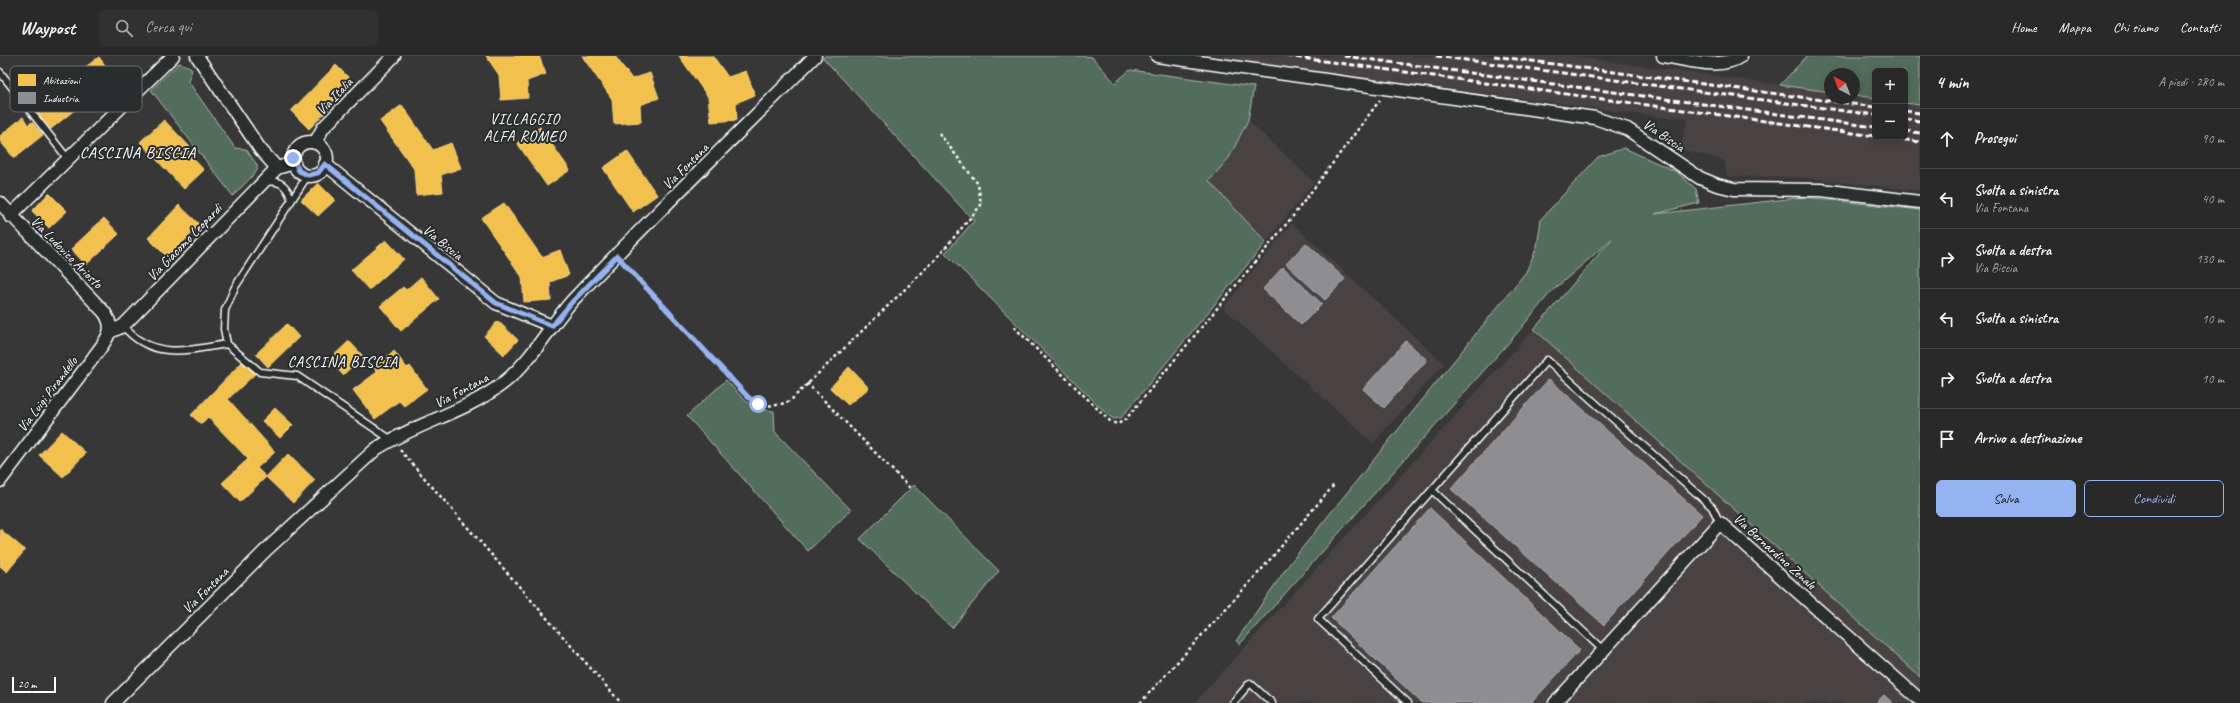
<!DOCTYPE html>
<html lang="it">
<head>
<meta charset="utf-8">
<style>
  body { margin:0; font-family:Caveat,sans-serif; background:#323131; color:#f1f3f6 }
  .controls { position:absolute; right:12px; top:12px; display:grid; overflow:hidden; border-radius:6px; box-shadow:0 2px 10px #0003 }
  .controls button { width:36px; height:36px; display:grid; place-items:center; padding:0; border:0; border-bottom:1px solid #464546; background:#2a2929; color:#f1f3f6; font:20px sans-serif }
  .compass { position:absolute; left:1824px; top:12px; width:36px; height:36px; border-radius:50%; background:#2a2929; box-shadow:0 2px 10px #0003; rotate:318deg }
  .scale { position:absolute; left:12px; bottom:10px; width:44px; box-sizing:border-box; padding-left:4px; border:2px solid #fff; border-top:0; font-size:11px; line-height:14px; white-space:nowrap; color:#fff; -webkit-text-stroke:3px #2a2d2e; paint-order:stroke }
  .stop { position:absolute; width:12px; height:12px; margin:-9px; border:3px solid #95b2f1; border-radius:50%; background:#fff }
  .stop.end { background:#95b2f1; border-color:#fff; box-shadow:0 1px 4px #0008 }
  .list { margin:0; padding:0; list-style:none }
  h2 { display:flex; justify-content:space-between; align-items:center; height:52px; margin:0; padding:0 16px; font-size:17px }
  h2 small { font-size:13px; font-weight:400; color:#a5a6a8 }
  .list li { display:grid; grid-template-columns:26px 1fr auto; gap:12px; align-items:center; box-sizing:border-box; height:60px; padding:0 16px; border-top:1px solid #464546 }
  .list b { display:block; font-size:15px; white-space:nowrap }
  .list p { margin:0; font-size:13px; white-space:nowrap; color:#a5a6a8 }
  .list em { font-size:13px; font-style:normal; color:#a5a6a8 }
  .actions { display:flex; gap:8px; padding:12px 16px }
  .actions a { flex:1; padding:9px 0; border:1px solid #95b2f1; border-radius:6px; text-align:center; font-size:14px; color:#95b2f1 }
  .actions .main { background:#95b2f1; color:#111 }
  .icon { flex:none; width:22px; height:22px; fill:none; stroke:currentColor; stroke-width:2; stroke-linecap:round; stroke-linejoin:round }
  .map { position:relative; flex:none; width:1920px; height:647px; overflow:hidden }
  header { display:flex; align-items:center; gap:24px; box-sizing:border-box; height:56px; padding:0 20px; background:#2a2929; border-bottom:1px solid #464546 }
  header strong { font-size:19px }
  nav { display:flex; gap:22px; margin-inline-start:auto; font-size:14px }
  .search { width:280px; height:36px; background:#323131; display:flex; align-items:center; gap:10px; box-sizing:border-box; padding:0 14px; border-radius:6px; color:#a5a6a8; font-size:15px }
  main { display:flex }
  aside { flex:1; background:#2a2929 }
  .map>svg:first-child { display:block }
</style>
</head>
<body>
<header>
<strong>Waypost</strong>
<div class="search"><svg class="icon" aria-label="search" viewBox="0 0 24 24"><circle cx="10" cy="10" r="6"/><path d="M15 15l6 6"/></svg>Cerca qui</div>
<nav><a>Home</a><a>Mappa</a><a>Chi siamo</a><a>Contatti</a></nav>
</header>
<main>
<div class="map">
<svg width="1920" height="647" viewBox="0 0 1920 647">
  <rect width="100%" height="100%" fill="#383737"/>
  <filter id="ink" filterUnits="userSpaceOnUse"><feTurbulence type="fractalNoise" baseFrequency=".025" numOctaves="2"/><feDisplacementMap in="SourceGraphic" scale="8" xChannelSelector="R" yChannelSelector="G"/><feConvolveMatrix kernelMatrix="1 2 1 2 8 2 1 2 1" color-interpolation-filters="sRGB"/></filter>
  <g filter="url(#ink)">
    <path fill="#494242" d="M1206 0H1570L1830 36V42H1854V39L1875 42V81H1905V47L1920 49V135L1798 121 1727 120 1724 104 1680 93 1688 62 1660 61Z
      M1248 64 1314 126 1266 186 1209 125 1229 102Z
      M1292 167 1444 308 1373 387 1223 252Z
      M1534 273 1920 621V647H1194Z"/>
    <path fill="#536d5b" stroke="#a9b6ad" d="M825 0H1084L1092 1 1115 27 1130 14 1254 31 1248 64 1229 102 1209 125 1266 186 1121 362 1114 363 1109 360 945 197 974 165 823 2Z
      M1807 0H1920V49L1905 47V15H1875V42L1854 39V18H1830V36L1780 29Z
      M179 7 190 11 192 14 188 25 235 92 246 93 257 109V115L233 140 151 34Z
      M1624 92 1677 116 1696 133 1699 147 1655 158 1805 141 1920 154V621L1534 273 1612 183 1550 237 1512 283 1240 588 1236 585 1290 507 1526 216 1537 191 1541 163 1598 101Z
      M726 324C743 342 748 353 774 355L775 376 851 454 808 495 687 360Z
      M914 429 999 515 952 572 860 483Z"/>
    <path fill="#f2c14e" stroke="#f6d483" d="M486 0H539L546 18 527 25 528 42 501 44 499 19Z
      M582 0H615L632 23 650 17 659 42 640 49 641 66 614 68 612 43Z
      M679 0H713L728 21 746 15 755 39 736 47 737 64 711 66 708 41Z
      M99 1 116 24 89 46 73 25 86 15 84 12Z
      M336 9 354 27 309 73 291 55Z
      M57 28 77 52 51 73 37 56 41 53 35 46Z
      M402 49 433 94 451 87 461 112 441 119 443 136 416 139 414 113 380 65Z
      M23 61 28 69 32 66 43 79 14 102 0 85V80Z
      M164 64 194 95 190 99 204 114 184 133 140 86Z
      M540 71 570 114 547 130 517 87Z
      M627 95 657 139 633 156 603 112Z
      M318 127 335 144 318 160 301 144Z
      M49 137 67 155 49 172 32 155Z
      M504 147 542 201 560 194 569 219 550 226 551 244 524 246 522 221 481 162Z
      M179 149 200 169 168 202 148 182Z
      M104 162 119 178 86 209 71 193Z
      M386 184 404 203 369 234 351 214Z
      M421 221 439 243 401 275 380 250 403 231 406 234Z
      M498 265 518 284 504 299 484 280Z
      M287 268 299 281 268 311 256 298Z
      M349 285 363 300 343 319 329 304Z
      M394 295 407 312 410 310 427 333 404 350 399 345 375 363 353 334 377 316 373 311Z
      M244 304 257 316 228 343 275 396 257 412 266 421 240 446 222 427 248 403 208 361 201 368 191 359Z
      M849 311 869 332 848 349 830 332Z
      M275 352 293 369 280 382 262 365Z
      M62 375 86 397 63 421 39 399Z
      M288 398 315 424 293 447 266 421Z
      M0 473 25 494 7 516 0 510Z"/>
    <path fill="#8d8d92" stroke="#afafb3" d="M1306 187 1345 223 1325 244 1286 208Z
      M1283 211 1322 248 1301 269 1263 233Z
      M1406 285 1427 304 1384 352 1363 333Z
      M1549 323 1702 459 1604 569 1451 433Z
      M1430 452 1580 594 1531 647H1422L1331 562Z
      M1884 639 1893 647H1876Z"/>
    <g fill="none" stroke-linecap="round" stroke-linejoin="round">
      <defs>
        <path id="service" d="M0 16 68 103
          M308 119 235 231 225 254 224 273 227 288 260 316 297 320 390 383
          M265 126C279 124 286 128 291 142
          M123 270C153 305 188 294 227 288
          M1604 595 1432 434 1547 304 1712 451 1720 467
          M1233 647 1250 627 1272 647
          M1408 647 1318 563 1432 434"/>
        <path id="minor" d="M197 0 260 93 277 112 294 107
          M1157 0 1595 62 1627 73 1700 122 1717 129 1734 133 1821 134 1920 146
          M1663 0C1686 3 1720 15 1741 0
          M293 103a17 17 0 1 1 34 0a17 17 0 1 1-34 0Z
          M315 87 323 72 394 0
          M325 108 496 247 552 270
          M0 147 104 256C118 275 104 286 93 302L0 425
          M10 160 173 0
          M110 276 123 270 277 112
          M113 647 266 494 376 393C416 367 464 357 502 328 531 306 548 272 572 245 651 161 734 82 815 0
          M1555 647 1720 467 1920 644"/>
      </defs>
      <use href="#service" stroke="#fff" stroke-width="9"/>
      <use href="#minor" stroke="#fff" stroke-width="15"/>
      <path stroke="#fff" stroke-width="2.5" stroke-dasharray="3 3" stroke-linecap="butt" d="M624 209 748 341C762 351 773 352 790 345L935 204 981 149 978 128 939 77
        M1014 271 1111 366 1118 368 1126 363 1293 160 1380 44
        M807 327 912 434
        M400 394 621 647
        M1140 647 1261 514 1334 429"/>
      <use href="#service" stroke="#2a2d2e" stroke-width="6"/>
      <use href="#minor" stroke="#2a2d2e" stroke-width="12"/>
      <path stroke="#fff" stroke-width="3" stroke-dasharray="6 3" stroke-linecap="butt" d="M1287 0 1875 80
        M1344 0 1875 71
        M1436 0 1875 59
        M1494 0 1875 51
        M1905 55 1920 57
        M1905 63 1920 65
        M1905 75 1920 77
        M1886 81 1920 86"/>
    </g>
  </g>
  <g fill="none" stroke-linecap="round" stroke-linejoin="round" filter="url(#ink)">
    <path stroke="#95b2f1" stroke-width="5" d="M293 102 299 115 308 119 318 117 325 108 496 247 552 270 572 246 617 200 748 341 758 348"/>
  </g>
  <g text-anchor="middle" stroke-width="4" stroke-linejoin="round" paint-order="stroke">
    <g font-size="14" fill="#fff" stroke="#2a2d2e">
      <text transform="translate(334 40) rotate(-46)" y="5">Via Italia</text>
      <text transform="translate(1664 79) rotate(34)" y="5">Via Biscia</text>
      <text transform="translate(685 110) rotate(-45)" y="5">Via Fontana</text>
      <text transform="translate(184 186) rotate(-46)" y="5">Via Giacomo Leopardi</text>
      <text transform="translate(443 186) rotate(39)" y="5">Via Biscia</text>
      <text transform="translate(67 196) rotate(45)" y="5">Via Ludovico Ariosto</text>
      <text transform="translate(461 334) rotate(-28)" y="5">Via Fontana</text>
      <text transform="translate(47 338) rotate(-53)" y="5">Via Luigi Pirandello</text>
      <text transform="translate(1775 495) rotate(42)" y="5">Via Bernardino Zenale</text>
      <text transform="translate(205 534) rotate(-45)" y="5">Via Fontana</text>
    </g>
    <g font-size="15" letter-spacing="1" fill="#fff" stroke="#2a2d2e">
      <text x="525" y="68">VILLAGGIO<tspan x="525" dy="17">ALFA ROMEO</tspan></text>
      <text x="343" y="311">CASCINA BISCIA</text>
    </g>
    <g font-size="16" letter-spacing="1" fill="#fff" stroke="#2a2d2e">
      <text x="138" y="102">CASCINA BISCIA</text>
    </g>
  </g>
  <rect x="10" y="10" width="132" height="46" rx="6" fill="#2a2d2e" stroke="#6a6c6d" stroke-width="1"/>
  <rect x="18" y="18" width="18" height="12" fill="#f2c14e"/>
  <rect x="18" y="36" width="18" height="12" fill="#8d8d92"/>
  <g font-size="11" fill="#fff">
    <text x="43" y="28">Abitazioni</text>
    <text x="43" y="46">Industria</text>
  </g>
</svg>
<div class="controls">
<button>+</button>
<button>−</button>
</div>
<svg class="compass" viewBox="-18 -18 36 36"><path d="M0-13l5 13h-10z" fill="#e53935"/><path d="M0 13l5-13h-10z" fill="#a5a6a8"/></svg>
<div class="scale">20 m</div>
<div class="stop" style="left:758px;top:348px"></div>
<div class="stop end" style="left:293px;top:102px"></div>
</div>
<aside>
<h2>4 min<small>A piedi · 280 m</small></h2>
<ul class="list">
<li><svg class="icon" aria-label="ahead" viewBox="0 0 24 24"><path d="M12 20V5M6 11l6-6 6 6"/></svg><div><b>Prosegui</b></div><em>90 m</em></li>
<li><svg class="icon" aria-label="left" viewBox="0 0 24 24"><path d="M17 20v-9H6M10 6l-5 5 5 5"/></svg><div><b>Svolta a sinistra</b><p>Via Fontana</p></div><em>40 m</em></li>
<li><svg class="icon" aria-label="right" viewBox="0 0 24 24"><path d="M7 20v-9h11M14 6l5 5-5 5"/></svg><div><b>Svolta a destra</b><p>Via Biscia</p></div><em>130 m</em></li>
<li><svg class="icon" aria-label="left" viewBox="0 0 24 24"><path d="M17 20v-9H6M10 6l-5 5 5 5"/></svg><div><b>Svolta a sinistra</b></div><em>10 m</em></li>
<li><svg class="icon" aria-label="right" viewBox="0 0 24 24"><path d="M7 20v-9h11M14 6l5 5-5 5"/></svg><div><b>Svolta a destra</b></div><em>10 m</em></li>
<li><svg class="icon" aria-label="arrive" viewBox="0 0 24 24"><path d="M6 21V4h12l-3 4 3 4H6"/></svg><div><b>Arrivo a destinazione</b></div></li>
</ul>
<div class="actions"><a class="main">Salva</a><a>Condividi</a></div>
</aside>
</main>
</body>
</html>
